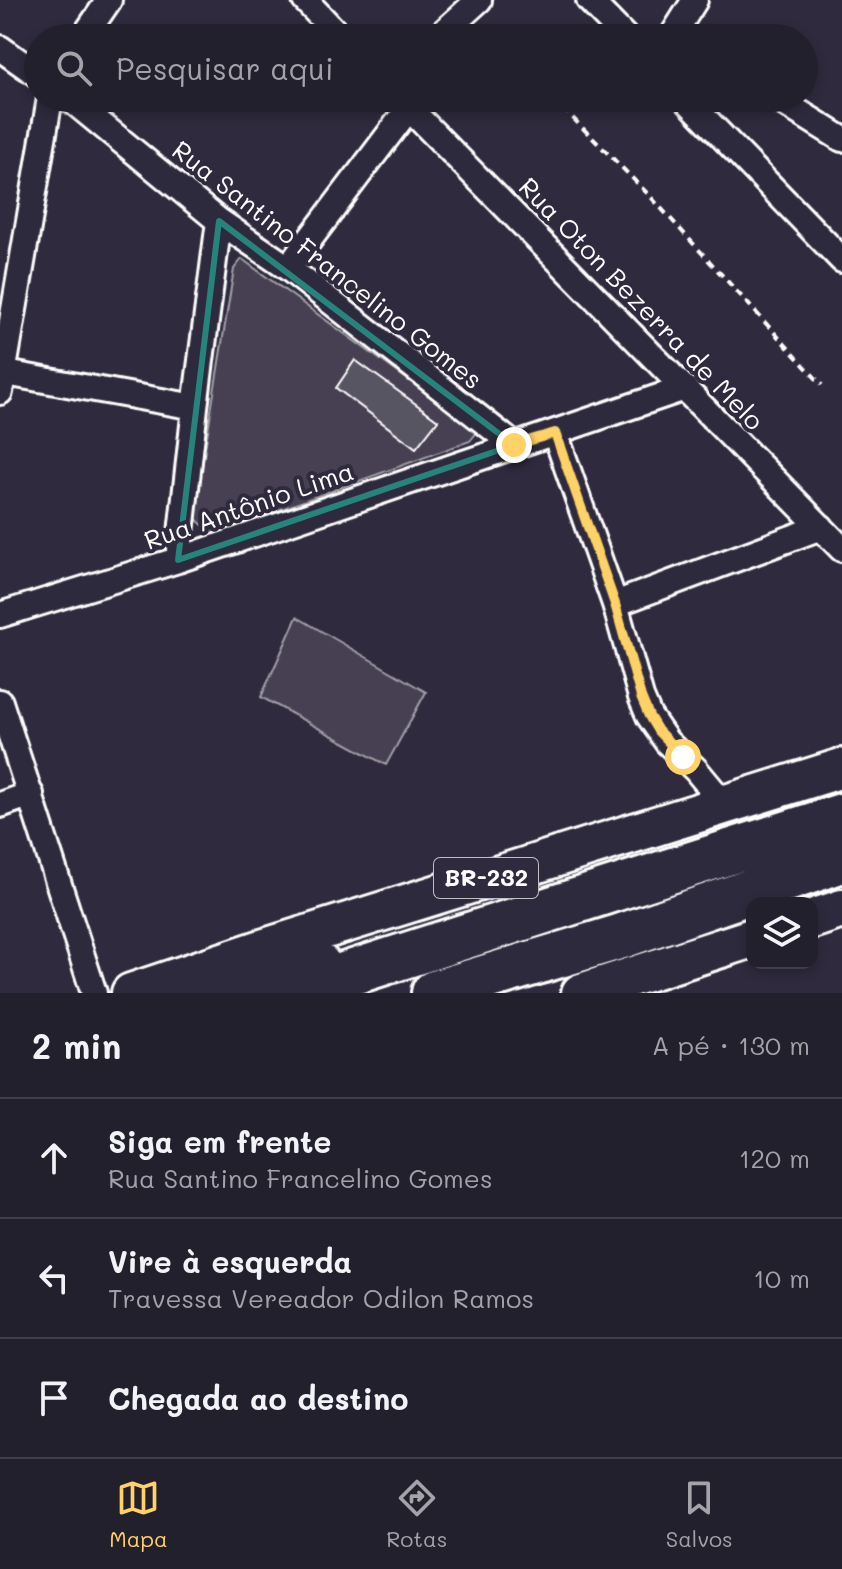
<!DOCTYPE html>
<html lang="pt">
<head>
<meta charset="utf-8">
<style>
  body { margin:0; font-family:Mali,sans-serif; background:#2f2d3a; color:#f1f3f6 }
  .controls { position:absolute; right:24px; bottom:24px; display:grid; overflow:hidden; border-radius:16px; box-shadow:0 4px 12px #0003 }
  .controls button { width:72px; height:72px; display:grid; place-items:center; padding:0; border:0; border-bottom:2px solid #403e4a; background:#23202e; color:#f1f3f6; font:40px sans-serif }
  .stop { position:absolute; width:24px; height:24px; margin:-18px; border:6px solid #ffd166; border-radius:50%; background:#fff }
  .stop.end { background:#ffd166; border-color:#fff; box-shadow:0 2px 8px #0008 }
  .list { margin:0; padding:0; list-style:none }
  h2 { display:flex; justify-content:space-between; align-items:center; height:104px; margin:0; padding:0 32px; font-size:34px }
  h2 small { font-size:26px; font-weight:400; color:#a3a3aa }
  .list li { display:grid; grid-template-columns:52px 1fr auto; gap:24px; align-items:center; box-sizing:border-box; height:120px; padding:0 32px; border-top:2px solid #403e4a }
  .list b { display:block; font-size:30px; white-space:nowrap }
  .list p { margin:0; font-size:26px; white-space:nowrap; color:#a3a3aa }
  .list em { font-size:26px; font-style:normal; color:#a3a3aa }
  .icon { flex:none; width:44px; height:44px; fill:none; stroke:currentColor; stroke-width:2; stroke-linecap:round; stroke-linejoin:round }
  .map { position:relative; flex:none; width:842px; height:993px; overflow:hidden }
  .search { position:absolute; background:#23202e; box-shadow:0 4px 12px #0003; left:24px; right:24px; top:24px; height:88px; display:flex; align-items:center; gap:20px; box-sizing:border-box; padding:0 28px; border-radius:44px; color:#a3a3aa; font-size:30px }
  .sheet { height:464px; background:#23202e }
  nav { display:flex; justify-content:space-around; align-items:center; box-sizing:border-box; height:112px; border-top:2px solid #403e4a; background:#23202e; font-size:22px; color:#a3a3aa }
  nav a { display:grid; justify-items:center; gap:4px }
  nav .on { color:#ffd166 }
  .map>svg:first-child { display:block }
</style>
</head>
<body>
<div class="map">
<svg width="842" height="993" viewBox="0 0 842 993">
  <rect width="100%" height="100%" fill="#2f2a3d"/>
  <filter id="ink" filterUnits="userSpaceOnUse"><feTurbulence type="fractalNoise" baseFrequency=".0125" numOctaves="2"/><feDisplacementMap in="SourceGraphic" scale="16" xChannelSelector="R" yChannelSelector="G"/><feConvolveMatrix kernelMatrix="1 2 1 2 8 2 1 2 1" color-interpolation-filters="sRGB"/></filter>
  <g filter="url(#ink)">
    <path fill="#464152" stroke="#a2a0a8" stroke-width="2" d="M242 259 478 431 470 441 212 534 194 517 234 269Z
      M297 617 426 692 386 765 261 697Z"/>
    <path fill="#595564" stroke="#fff" stroke-width="2" d="M355 360 438 420 416 448 336 388Z"/>
    <g fill="none" stroke-linecap="round" stroke-linejoin="round">
      <defs>
        <path id="street" d="M305 0 341 38
          M589 0 626 38
          M83 38 109 0
          M437 38 479 0
          M671 38 695 0
          M0 48 38 75
          M69 98 219 221 288 268 514 445
          M399 98 842 549
          M685 98 842 260
          M776 98 842 139
          M288 268 409 108
          M0 372 195 407
          M0 392 50 98
          M555 433 615 604 641 697 649 716 667 742 696 770 725 805
          M178 560 195 407 219 221
          M615 604 821 527
          M0 615 178 560 685 388
          M0 702 94 993
          M0 805 31 794"/>
        <path id="primary" d="M812 919 842 909
          M131 993 265 948 842 768
          M581 993 752 938"/>
        <path id="highway" d="M172 993 268 977 319 966
          M288 993 842 816
          M434 993 619 937 842 860"/>
      </defs>
      <use href="#street" stroke="#fff" stroke-width="30"/>
      <use href="#primary" stroke="#fff" stroke-width="44"/>
      <use href="#highway" stroke="#fff" stroke-width="50"/>
      <path stroke="#fff" stroke-width="4" stroke-dasharray="8 6" stroke-linecap="butt" d="M481 26 493 38
        M553 98 650 196 822 385"/>
      <use href="#street" stroke="#2f2a3d" stroke-width="24"/>
      <use href="#primary" stroke="#2f2a3d" stroke-width="38"/>
      <use href="#highway" stroke="#2f2a3d" stroke-width="44"/>
    </g>
  </g>
  <g fill="none" stroke-linecap="round" stroke-linejoin="round" filter="url(#ink)">
    <path stroke="#ffd166" stroke-width="10" d="M514 445 555 433 615 604 641 697 649 716 658 731 683 757"/>
  </g>
  <path fill="none" stroke="#27847c" stroke-width="6" stroke-linejoin="round" d="M219 221 514 445 178 560Z"/>
  <g text-anchor="middle" stroke-width="8" stroke-linejoin="round" paint-order="stroke">
    <rect fill="#2f2a3d" stroke="#c1bfc5" stroke-width="2" x="434" y="858" width="104" height="40" rx="6"/>
    <g font-size="24" font-weight="bold" fill="#fff">
      <text x="486" y="886">BR-232</text>
    </g>
    <g font-size="26" fill="#fff" stroke="#2f2a3d">
      <text transform="translate(327 265) rotate(38)" y="9">Rua Santino Francelino Gomes</text>
      <text transform="translate(641 304) rotate(46)" y="9">Rua Oton Bezerra de Melo</text>
      <text transform="translate(249 506) rotate(-19)" y="9">Rua Antônio Lima</text>
    </g>
  </g>
</svg>
<div class="controls">
<button><svg class="icon" aria-label="layers" viewBox="0 0 24 24"><path d="M12 4l9 5-9 5-9-5zM3 14l9 5 9-5"/></svg></button>
</div>
<div class="stop" style="left:683px;top:757px"></div>
<div class="stop end" style="left:514px;top:445px"></div>
<div class="search"><svg class="icon" aria-label="search" viewBox="0 0 24 24"><circle cx="10" cy="10" r="6"/><path d="M15 15l6 6"/></svg>Pesquisar aqui</div>
</div>
<section class="sheet">
<h2>2 min<small>A pé · 130 m</small></h2>
<ul class="list">
<li><svg class="icon" aria-label="ahead" viewBox="0 0 24 24"><path d="M12 20V5M6 11l6-6 6 6"/></svg><div><b>Siga em frente</b><p>Rua Santino Francelino Gomes</p></div><em>120 m</em></li>
<li><svg class="icon" aria-label="left" viewBox="0 0 24 24"><path d="M17 20v-9H6M10 6l-5 5 5 5"/></svg><div><b>Vire à esquerda</b><p>Travessa Vereador Odilon Ramos</p></div><em>10 m</em></li>
<li><svg class="icon" aria-label="arrive" viewBox="0 0 24 24"><path d="M6 21V4h12l-3 4 3 4H6"/></svg><div><b>Chegada ao destino</b></div></li>
</ul>
</section>
<nav>
<a class="on"><svg class="icon" aria-label="map" viewBox="0 0 24 24"><path d="M3 6l6-2 6 2 6-2v14l-6 2-6-2-6 2zM9 4v14M15 6v14"/></svg>Mapa</a>
<a><svg class="icon" aria-label="directions" viewBox="0 0 24 24"><path d="M12 3l9 9-9 9-9-9zM9 14v-3h6M13 9l2 2-2 2"/></svg>Rotas</a>
<a><svg class="icon" aria-label="saved" viewBox="0 0 24 24"><path d="M7 4h10v16l-5-4-5 4z"/></svg>Salvos</a>
</nav>
</body>
</html>
